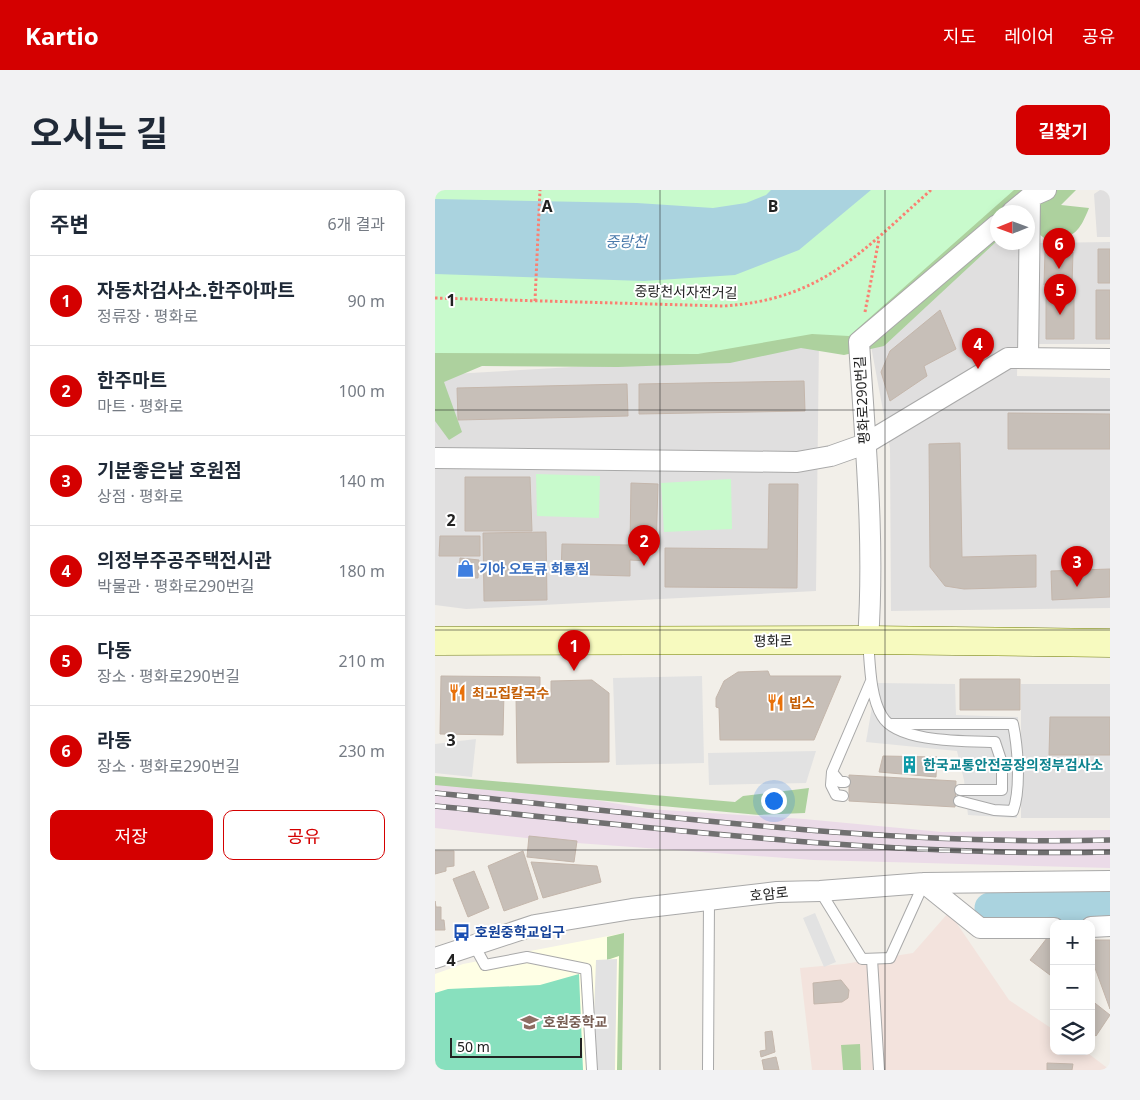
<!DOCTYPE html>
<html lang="ko">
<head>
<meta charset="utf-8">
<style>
  body { margin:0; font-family:"Noto Sans","Noto Sans KR",sans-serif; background:#f2f2f3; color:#1f2937 }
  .controls { position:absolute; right:15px; bottom:15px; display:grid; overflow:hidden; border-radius:10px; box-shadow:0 2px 12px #0003 }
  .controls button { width:45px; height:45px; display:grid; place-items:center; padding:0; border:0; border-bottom:1px solid #e0e1e3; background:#fff; color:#1f2937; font:25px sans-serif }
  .compass { position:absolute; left:555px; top:15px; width:45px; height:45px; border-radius:50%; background:#fff; box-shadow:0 2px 12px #0003; rotate:269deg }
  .scale { position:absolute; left:15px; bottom:12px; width:132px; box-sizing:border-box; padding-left:5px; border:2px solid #222; border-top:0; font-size:14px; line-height:18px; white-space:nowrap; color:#222; -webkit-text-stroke:4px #fff; paint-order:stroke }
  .you { position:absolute; left:338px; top:610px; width:18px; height:18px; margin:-12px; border:4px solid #fff; border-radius:50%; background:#1a73e8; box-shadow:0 0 0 8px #1a73e833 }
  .badge { display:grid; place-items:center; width:32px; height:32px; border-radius:50%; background:#d40000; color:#fff; font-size:16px; font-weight:700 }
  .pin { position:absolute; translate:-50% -41px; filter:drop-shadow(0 1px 2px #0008) }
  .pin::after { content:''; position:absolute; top:26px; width:18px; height:15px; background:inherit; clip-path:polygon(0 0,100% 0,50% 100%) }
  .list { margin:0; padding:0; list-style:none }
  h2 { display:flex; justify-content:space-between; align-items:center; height:65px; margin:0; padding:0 20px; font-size:21px }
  h2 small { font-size:16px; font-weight:400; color:#747a83 }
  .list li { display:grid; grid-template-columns:32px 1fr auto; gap:15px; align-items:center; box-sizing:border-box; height:90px; padding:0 20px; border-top:1px solid #e0e1e3 }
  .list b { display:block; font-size:19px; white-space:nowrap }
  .list p { margin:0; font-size:16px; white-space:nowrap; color:#747a83 }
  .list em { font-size:16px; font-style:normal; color:#747a83 }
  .actions { display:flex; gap:10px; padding:15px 20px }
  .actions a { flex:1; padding:11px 0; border:1px solid #d40000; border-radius:10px; text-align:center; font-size:18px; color:#d40000 }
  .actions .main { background:#d40000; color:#fff }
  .icon { flex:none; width:28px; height:28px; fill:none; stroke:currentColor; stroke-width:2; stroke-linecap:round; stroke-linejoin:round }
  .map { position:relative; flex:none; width:675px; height:880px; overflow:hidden; border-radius:10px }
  header { display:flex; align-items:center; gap:30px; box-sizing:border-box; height:70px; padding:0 25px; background:#d40000; color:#fff }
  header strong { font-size:24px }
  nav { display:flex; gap:28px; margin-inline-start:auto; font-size:18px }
  .intro { display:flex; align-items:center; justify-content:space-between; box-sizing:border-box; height:120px; padding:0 30px }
  h1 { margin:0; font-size:35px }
  .button { padding:12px 22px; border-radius:10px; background:#d40000; color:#fff; font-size:18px; font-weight:700 }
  main { display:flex; gap:30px; padding:0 30px }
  aside { flex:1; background:#fff; border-radius:10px; box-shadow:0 2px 12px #0003 }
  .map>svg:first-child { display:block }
</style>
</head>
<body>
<header>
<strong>Kartio</strong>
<nav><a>지도</a><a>레이어</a><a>공유</a></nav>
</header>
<div class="intro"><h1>오시는 길</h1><a class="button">길찾기</a></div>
<main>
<aside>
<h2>주변<small>6개 결과</small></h2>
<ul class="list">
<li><span class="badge">1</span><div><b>자동차검사소.한주아파트</b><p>정류장 · 평화로</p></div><em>90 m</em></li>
<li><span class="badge">2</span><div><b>한주마트</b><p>마트 · 평화로</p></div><em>100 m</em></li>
<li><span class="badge">3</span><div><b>기분좋은날 호원점</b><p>상점 · 평화로</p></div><em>140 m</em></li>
<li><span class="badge">4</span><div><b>의정부주공주택전시관</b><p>박물관 · 평화로290번길</p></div><em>180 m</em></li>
<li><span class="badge">5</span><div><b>다동</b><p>장소 · 평화로290번길</p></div><em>210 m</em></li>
<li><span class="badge">6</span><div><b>라동</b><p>장소 · 평화로290번길</p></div><em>230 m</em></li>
</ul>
<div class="actions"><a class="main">저장</a><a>공유</a></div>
</aside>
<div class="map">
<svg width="675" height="880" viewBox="0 0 675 880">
  <rect width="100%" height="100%" fill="#f2efe9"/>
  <path fill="#e0dfdf" d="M665 0H675V47H662L659 4Z
    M562 45V52L585 53 582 186 675 188V418L456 421 455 258 436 156Z
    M675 52V154H604L603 53Z
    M384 150 381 401 31 419 0 415V185L258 170Z
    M586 494H675V628H586Z"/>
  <path fill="#ebdbe8" d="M0 589 96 599 213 619 369 629 507 642 675 640V678L378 670 128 652 0 638Z"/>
  <path fill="#ffffe5" d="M189 743 187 880H0V784L28 774Z"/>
  <path fill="#f3e3dd" d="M514 722 574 810 619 840V861H650L675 880H377L365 778 409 774 478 763Z"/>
  <path fill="#add19e" d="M515 0H641L626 15 654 18C644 43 640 45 616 53L601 42 592 22H562V51L449 156 409 165 366 158 295 173 183 177 47 176 9 192 27 242 14 250 0 231V141Z
    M0 586 300 612 308 606 374 598 370 623 324 625 0 595Z
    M189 743 187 880H182L184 766 172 770V747Z
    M425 854 426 880H408L406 855Z"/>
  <path fill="#c8facc" d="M0 0H579L414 146 377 144 263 164 0 163Z
    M101 284 165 286 164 328 102 326Z
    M296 289 297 339 229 342 226 293Z"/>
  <path fill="#88e0be" d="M144 784 148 880H0V803L13 799 105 795Z"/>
  <path fill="#e2e2e2" d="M267 486 269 573 181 575 178 488Z
    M441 493 520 494 521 525 583 527 582 628 533 625 529 590 522 561 431 552Z
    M41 549 37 587 0 583V554Z
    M381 561 371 593 274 595 273 563Z
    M380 723 401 772 389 777 368 728Z
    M182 769 180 880H157L161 770Z"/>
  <path fill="#aad3df" d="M336 0H436L364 60 300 85 209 91 0 84V9L202 13 278 18 311 13 331 5Z"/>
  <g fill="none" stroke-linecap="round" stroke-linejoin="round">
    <path stroke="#aad3df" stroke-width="31" d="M555 718 675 716"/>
  </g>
  <path fill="#c7bfb8" stroke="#c4b6ab" d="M663 59H675V93H663Z
    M610 61 638 62 637 96 609 95Z
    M661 100H675V149H661Z
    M611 101H639V149H611Z
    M505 120 521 159 489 176 492 186 455 211 446 182 455 161Z
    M369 191 370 221 204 224V194Z
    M192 194 193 226 23 230 22 198Z
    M573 223 675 224V259H573Z
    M525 253 527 367 601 365V397L529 399 510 396 495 377 494 254Z
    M30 287H95L97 341H30Z
    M196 293 223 294 221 362 212 361V371L195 370V386L126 384 127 354 195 355Z
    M334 294H363L362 398 230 397V358L333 359Z
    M111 342 112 410 49 411 48 343Z
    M5 346H45V366H4Z
    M25 368 44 370 43 388 24 387Z
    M675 379V407L617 410 616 381Z
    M333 481 335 486H406L379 550H285L284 518 281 517V508L289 491 303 482Z
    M6 486 105 487V503L69 502 68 545 5 544Z
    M525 489H585V520H525Z
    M157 490 174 503V572L82 573 81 507H116V491Z
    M615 527H675V565H614Z
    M448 566 502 567 501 587 444 582Z
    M414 585 521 591 520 617 414 611Z
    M94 646 142 651 139 672 92 667Z
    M0 661H19V676L11 677V681L0 684Z
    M88 661 103 709 69 721 53 676Z
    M96 672 162 676 166 692 108 708Z
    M39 681 54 718 33 727 18 689Z
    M0 711 1 717H6V730H9L10 740H0Z
    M619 739V788L595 770Z
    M656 750H675V819L656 767Z
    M406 790 414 800 413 808 407 812 379 814 378 793Z
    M656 810 675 825 661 846 656 842Z
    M337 841 340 862 326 867 325 861 331 860 330 842Z
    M341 867 344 880H329L327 870Z
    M612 873 638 874 637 880H612Z"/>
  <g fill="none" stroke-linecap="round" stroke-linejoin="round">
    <defs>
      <path id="service" d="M433 451C435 473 435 507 447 526 462 553 532 551 560 552L567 573V600H525
        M457 534H578C583 558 586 599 578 621L559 620 524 611
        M397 582 396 595 401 605 408 606
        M410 592H405L397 582 436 491
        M385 701 427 769 455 768 489 693
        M39 755 50 775 92 767 151 779 157 880
        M437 769 444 880
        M273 880 274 710"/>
      <path id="minor" d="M577 22 595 7 611 0
        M593 168 595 7
        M0 268 362 272 396 266 430 254 573 168 675 169
        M433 450C440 350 430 251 424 152L562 35
        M489 693 545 738H619
        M656 737 675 736
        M0 768 100 735 197 719 342 702 385 701 489 693 675 691"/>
      <path id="secondary" d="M0 451 433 450 675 453"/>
    </defs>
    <use href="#service" stroke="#a9a9a9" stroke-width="12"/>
    <use href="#minor" stroke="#a9a9a9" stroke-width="22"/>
    <use href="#secondary" stroke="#707d05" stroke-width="29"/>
    <path stroke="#fa8072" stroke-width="3" stroke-dasharray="2.5 2.5" stroke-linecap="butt" d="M0 108 288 116C387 110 427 61 496 0
      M100 111 105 0
      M430 122 444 49"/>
    <use href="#service" stroke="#fff" stroke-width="10"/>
    <use href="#minor" stroke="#fff" stroke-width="20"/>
    <use href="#secondary" stroke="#f7fabf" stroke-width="28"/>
    <defs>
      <path id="rail" d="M0 603C224 625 449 656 675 650
        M0 616C224 638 449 667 675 662"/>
    </defs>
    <use href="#rail" stroke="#707070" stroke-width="5.5"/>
    <use href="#rail" stroke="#fff" stroke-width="4" stroke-dasharray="11" stroke-linecap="butt"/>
  </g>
  <path fill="none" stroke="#222" stroke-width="1" stroke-opacity="0.55" d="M225 0V880M450 0V880M0 220H675M0 440H675M0 660H675"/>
  <defs>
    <symbol id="shop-bare" viewBox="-9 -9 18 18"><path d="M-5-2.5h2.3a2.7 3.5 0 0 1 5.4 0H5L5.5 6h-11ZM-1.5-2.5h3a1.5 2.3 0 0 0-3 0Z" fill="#3f7fe0" stroke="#fff" stroke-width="2.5" paint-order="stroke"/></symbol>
    <symbol id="restaurant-bare" viewBox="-9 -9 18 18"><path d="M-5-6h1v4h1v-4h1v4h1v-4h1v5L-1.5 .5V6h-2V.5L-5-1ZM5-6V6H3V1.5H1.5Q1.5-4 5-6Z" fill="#e8710a" stroke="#fff" stroke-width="2.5" paint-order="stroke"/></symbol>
    <symbol id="building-bare" viewBox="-9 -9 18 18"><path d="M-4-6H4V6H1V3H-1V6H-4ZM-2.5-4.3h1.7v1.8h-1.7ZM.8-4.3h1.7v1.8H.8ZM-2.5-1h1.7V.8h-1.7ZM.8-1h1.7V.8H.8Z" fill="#0f9aa8" stroke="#fff" stroke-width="2.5" paint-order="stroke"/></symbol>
    <symbol id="bus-bare" viewBox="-9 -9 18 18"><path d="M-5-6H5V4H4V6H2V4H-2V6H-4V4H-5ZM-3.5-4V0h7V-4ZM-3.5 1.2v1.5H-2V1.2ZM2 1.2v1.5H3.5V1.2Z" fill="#1a4fb4" stroke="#fff" stroke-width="2.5" paint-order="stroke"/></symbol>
    <symbol id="school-bare" viewBox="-9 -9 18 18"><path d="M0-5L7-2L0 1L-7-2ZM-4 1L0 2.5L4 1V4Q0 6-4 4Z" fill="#8d6e63" stroke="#fff" stroke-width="2.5" paint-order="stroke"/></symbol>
  </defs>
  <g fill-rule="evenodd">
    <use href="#shop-bare" x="18" y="366" width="25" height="25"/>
    <use href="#restaurant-bare" x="10" y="490" width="25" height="25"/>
    <use href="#restaurant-bare" x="328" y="500" width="25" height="25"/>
    <use href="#building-bare" x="462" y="562" width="25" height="25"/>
    <use href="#bus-bare" x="14" y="730" width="25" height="25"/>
    <use href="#school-bare" x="82" y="820" width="25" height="25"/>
  </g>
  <g text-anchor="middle" stroke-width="4" stroke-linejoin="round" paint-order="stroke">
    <g font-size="14" fill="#222" stroke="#fff">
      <text transform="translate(251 102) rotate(1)" y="5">중랑천서자전거길</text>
      <text transform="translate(427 210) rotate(-93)" y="5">평화로290번길</text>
      <text transform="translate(338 451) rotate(-1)" y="5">평화로</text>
      <text transform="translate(334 704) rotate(-6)" y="5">호암로</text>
    </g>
    <g font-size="14" font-weight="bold" fill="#366cbe" stroke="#fff" text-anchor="start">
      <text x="44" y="384">기아 오토큐 회룡점</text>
    </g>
    <g font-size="14" font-weight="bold" fill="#c56008" stroke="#fff" text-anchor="start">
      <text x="37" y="508">최고집칼국수</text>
      <text x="354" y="518">빕스</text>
    </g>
    <g font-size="14" font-weight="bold" fill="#0d838f" stroke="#fff" text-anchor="start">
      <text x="488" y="580">한국교통안전공장의정부검사소</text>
    </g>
    <g font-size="14" font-weight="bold" fill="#164399" stroke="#fff" text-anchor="start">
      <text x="40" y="747">호원중학교입구</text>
    </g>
    <g font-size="14" font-weight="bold" fill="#785e54" stroke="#fff" text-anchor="start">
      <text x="108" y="837">호원중학교</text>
    </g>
    <g font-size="15" font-style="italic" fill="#4a7aab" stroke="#fff">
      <text x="191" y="57">중랑천</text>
    </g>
  </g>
  <g font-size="16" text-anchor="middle" font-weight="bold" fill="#222" stroke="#fff" stroke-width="4" stroke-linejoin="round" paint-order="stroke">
    <text x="112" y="22">A</text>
    <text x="338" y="22">B</text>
    <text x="16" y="116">1</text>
    <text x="16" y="336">2</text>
    <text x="16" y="556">3</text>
    <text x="16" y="776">4</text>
  </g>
</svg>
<div class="controls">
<button>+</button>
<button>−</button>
<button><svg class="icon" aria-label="layers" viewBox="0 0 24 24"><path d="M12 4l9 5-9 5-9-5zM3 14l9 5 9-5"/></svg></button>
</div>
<svg class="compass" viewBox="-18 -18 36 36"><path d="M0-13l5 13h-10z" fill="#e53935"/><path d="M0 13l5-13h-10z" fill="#747a83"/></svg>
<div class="scale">50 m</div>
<div class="you"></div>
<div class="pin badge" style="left:139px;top:481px">1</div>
<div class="pin badge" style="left:209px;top:376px">2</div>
<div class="pin badge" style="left:642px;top:397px">3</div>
<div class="pin badge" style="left:543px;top:179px">4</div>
<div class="pin badge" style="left:625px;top:125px">5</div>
<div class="pin badge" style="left:624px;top:79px">6</div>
</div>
</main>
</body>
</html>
